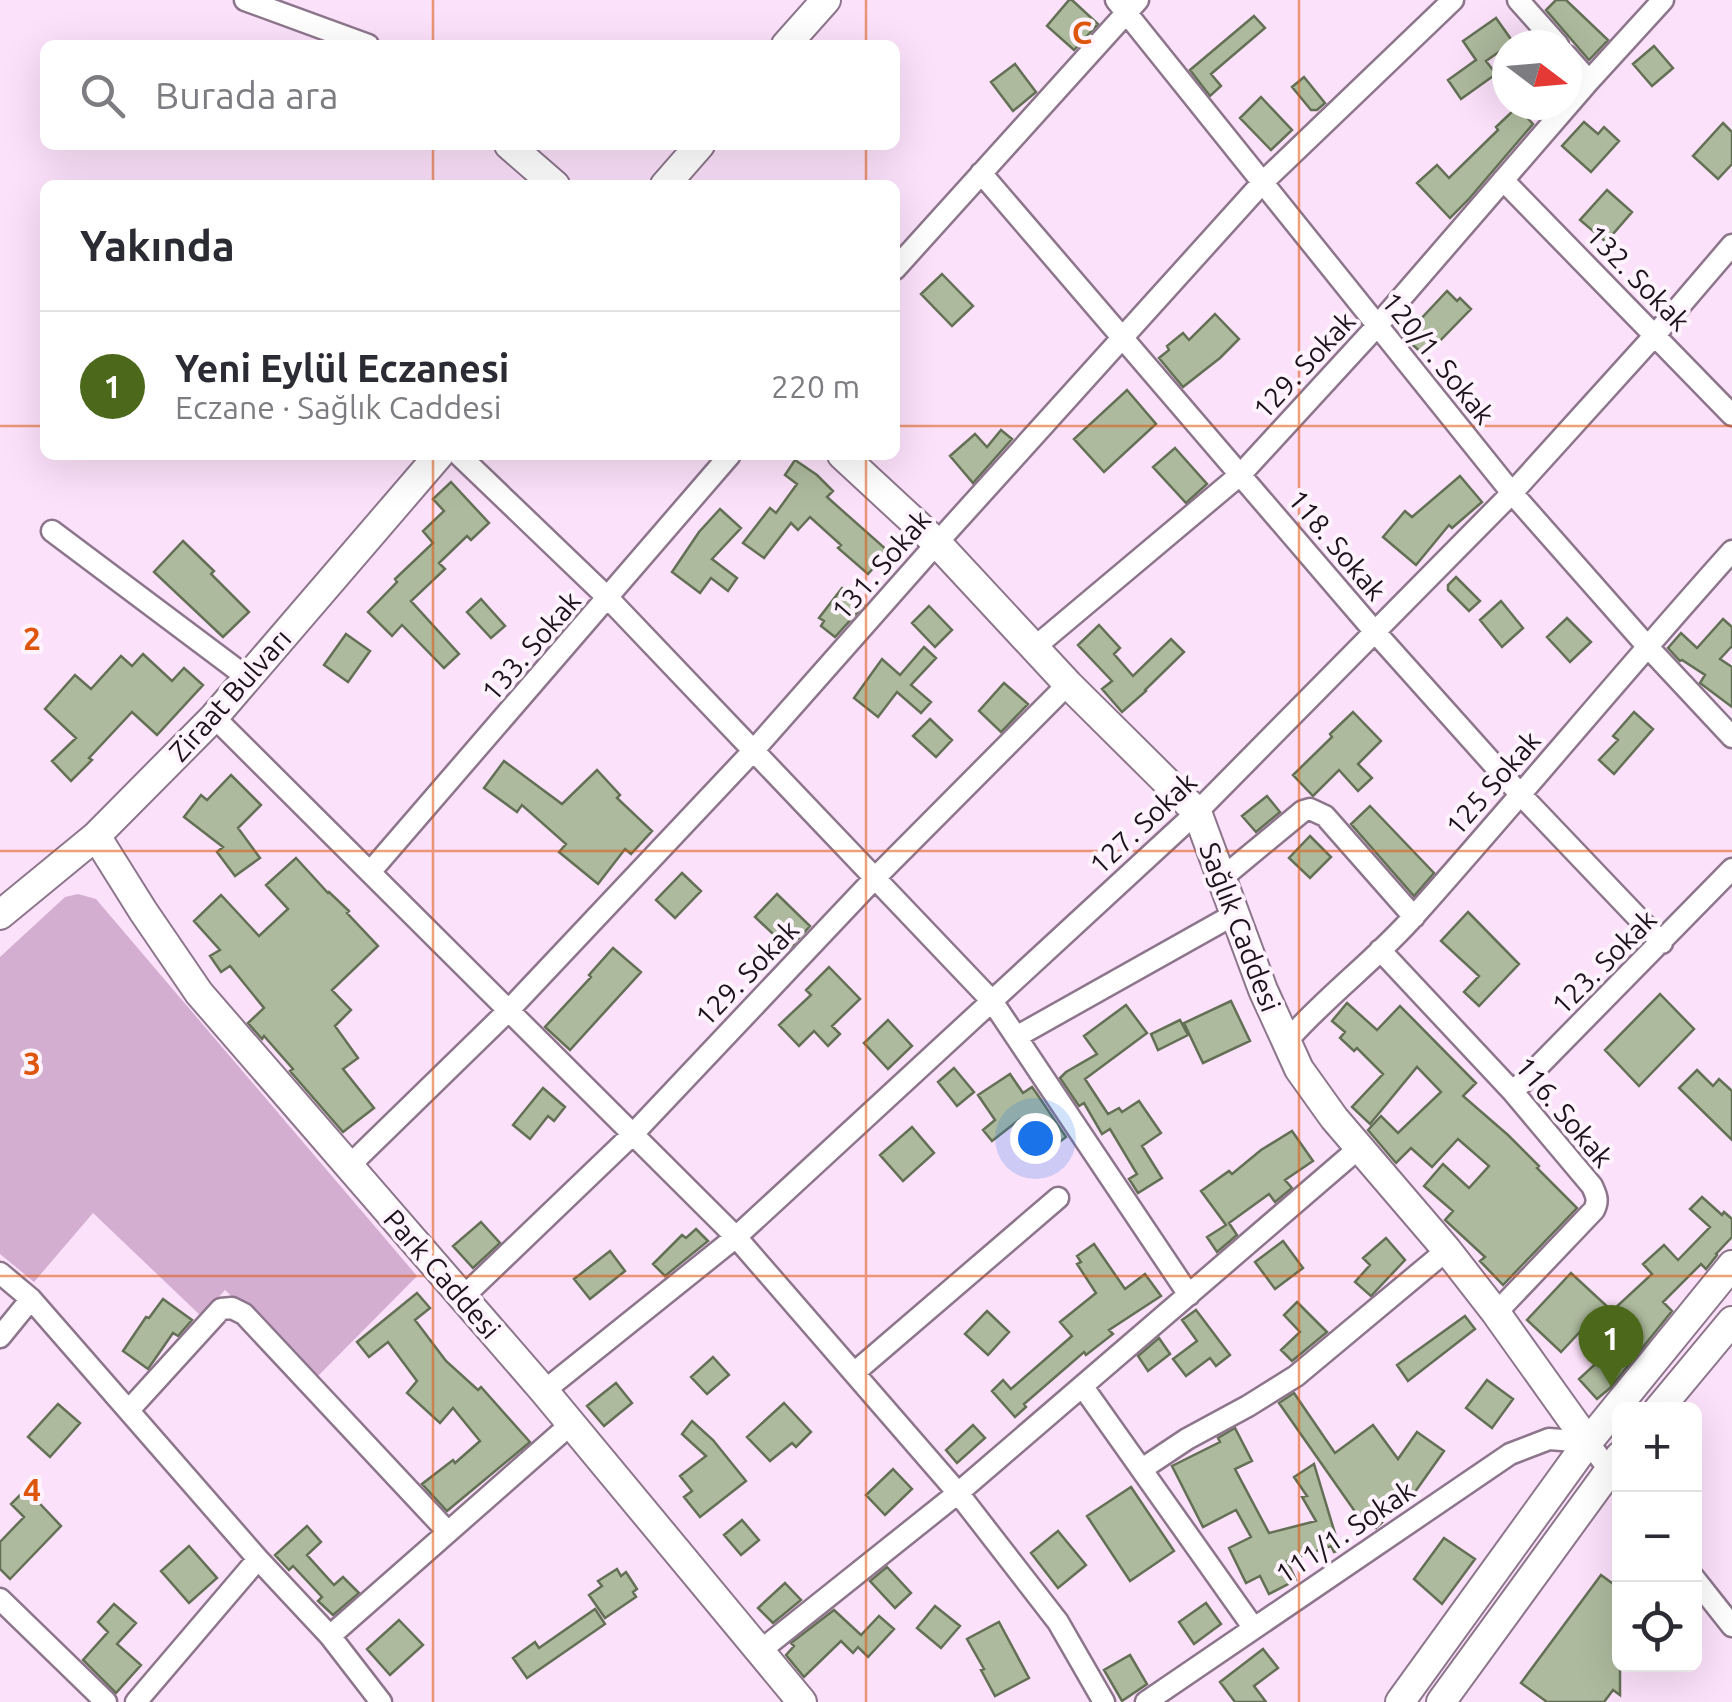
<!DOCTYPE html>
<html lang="tr">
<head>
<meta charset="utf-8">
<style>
  body { margin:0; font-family:Ubuntu,sans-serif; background:#f7f7f7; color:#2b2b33 }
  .controls { position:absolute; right:30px; bottom:30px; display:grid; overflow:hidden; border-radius:15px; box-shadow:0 10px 40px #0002 }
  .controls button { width:90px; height:90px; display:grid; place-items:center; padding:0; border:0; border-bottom:2px solid #e1e1e2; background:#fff; color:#2b2b33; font:50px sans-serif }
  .compass { position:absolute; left:1492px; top:30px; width:90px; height:90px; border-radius:50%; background:#fff; box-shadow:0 10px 40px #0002; rotate:106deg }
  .you { position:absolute; left:1035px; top:1138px; width:35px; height:35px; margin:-25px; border:8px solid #fff; border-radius:50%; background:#1a73e8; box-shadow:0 0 0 15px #1a73e833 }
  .badge { display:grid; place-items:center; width:65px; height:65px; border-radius:50%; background:#4c681a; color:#fff; font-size:32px; font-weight:700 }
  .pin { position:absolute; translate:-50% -82px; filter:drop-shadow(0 2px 5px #0008) }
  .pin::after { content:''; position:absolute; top:52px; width:35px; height:30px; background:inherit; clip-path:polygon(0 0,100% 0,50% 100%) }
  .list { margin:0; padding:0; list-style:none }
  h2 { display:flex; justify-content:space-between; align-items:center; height:130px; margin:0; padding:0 40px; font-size:42px }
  h2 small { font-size:32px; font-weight:400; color:#7c7c81 }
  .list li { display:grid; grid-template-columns:65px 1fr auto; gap:30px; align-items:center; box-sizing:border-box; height:150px; padding:0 40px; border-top:2px solid #e1e1e2 }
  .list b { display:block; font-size:38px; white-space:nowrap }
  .list p { margin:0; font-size:32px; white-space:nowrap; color:#7c7c81 }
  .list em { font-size:32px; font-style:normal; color:#7c7c81 }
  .icon { flex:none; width:55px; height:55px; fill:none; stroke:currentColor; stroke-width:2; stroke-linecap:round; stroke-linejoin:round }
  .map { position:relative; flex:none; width:1732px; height:1702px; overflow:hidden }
  .search { position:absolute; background:#fff; box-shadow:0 10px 40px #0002; left:40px; top:40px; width:860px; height:110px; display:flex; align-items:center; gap:25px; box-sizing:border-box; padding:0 35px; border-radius:15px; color:#7c7c81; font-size:38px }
  .panel { position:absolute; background:#fff; box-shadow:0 10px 40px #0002; left:40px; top:180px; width:860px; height:280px; border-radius:15px }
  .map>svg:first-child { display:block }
</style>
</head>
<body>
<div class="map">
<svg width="1732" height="1702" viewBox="0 0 1732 1702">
  <rect width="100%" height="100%" fill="#fbe1fa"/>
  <path fill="#d3aed1" d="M78 894 96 899 417 1276 316 1378 225 1290 201 1316 93 1213 34 1282 0 1254V957L65 897Z"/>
  <path fill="#adba9d" stroke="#647055" stroke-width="2.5" d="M1069 0H1072L1098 24 1074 50 1047 26Z
    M1556 0H1566L1608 40 1589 60 1546 10Z
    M1254 16 1265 28 1211 74 1221 86 1210 96 1190 70Z
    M1496 18 1513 42 1486 61 1496 74 1461 99 1448 80 1476 60 1463 41Z
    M1654 46 1673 68 1652 86 1633 64Z
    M1015 64 1036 92 1013 111 991 82Z
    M1304 77 1325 103 1317 110H1311L1292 87Z
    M1261 97 1292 130 1271 150 1240 118Z
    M1517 107 1533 124 1468 200 1450 218 1417 183 1437 165 1449 178 1498 130 1496 127Z
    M1584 122 1598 134 1604 127 1619 141 1591 172 1562 146Z
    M1723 123 1732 132V164L1718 179 1693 156Z
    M1607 190 1632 212 1606 242 1580 220Z
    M942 274 973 306 952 326 921 294Z
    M1447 291 1457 301 1460 298 1471 309 1425 356 1404 337Z
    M1215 314 1239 339 1220 358 1183 387 1159 358 1169 350 1167 346 1183 333 1189 340Z
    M1127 390 1156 424 1104 472 1074 439Z
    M1001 430 1012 439 973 483 950 456 975 434 987 447Z
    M1175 448 1207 484 1186 503 1153 467Z
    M795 460 817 475 833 491 827 497 888 551 868 574 838 548 841 545 810 517 798 530 791 523 764 558 743 543 770 508 776 513 797 484 785 475Z
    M1460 476 1482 502 1452 528 1449 525 1416 565 1383 537 1405 511 1412 517Z
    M451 482 489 523 471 540 467 536 439 563 445 569 411 601 459 654 444 668 402 625 392 636 368 612 397 582 395 579 433 543 423 531 444 511 433 499Z
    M720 509 741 528 712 559 737 578 728 591 711 578 700 593 672 572 699 532Z
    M183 541 214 571 211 574 249 612 223 637 154 572Z
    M1456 577 1480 601 1469 611 1448 590V585Z
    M842 588 864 605 835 637 821 626 824 621 819 618Z
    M481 599 505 626 491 638 467 612Z
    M1501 601 1523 628 1502 647 1480 620Z
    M929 606 952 630 935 647 912 623Z
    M1567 618 1591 642 1570 662 1547 637Z
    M1723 619 1732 627V646L1720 659 1732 667V707L1700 683 1705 675 1682 660 1680 661 1668 648 1681 633 1697 648Z
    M1099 625 1120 648 1114 654 1133 676 1171 639 1184 652 1145 690 1146 691 1122 712 1102 689 1112 681 1078 645Z
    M346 634 370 651 348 682 324 665Z
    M924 647 936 658 911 685 931 702 921 713 897 692 878 717 854 698 882 659 900 675Z
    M143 654 172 681 184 668 203 685 157 735 132 712 89 758 92 760 71 781 52 761 76 738 45 709 75 675 91 689 121 656 132 666Z
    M1004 683 1028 704 1001 732 979 711Z
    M1353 712 1381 741 1358 764 1372 778 1358 791 1339 770 1313 796 1293 775 1332 737 1330 734Z
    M1634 712 1653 729 1614 774 1599 760 1618 740 1613 736Z
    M930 719 952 740 936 757 913 736Z
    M504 761 562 804 597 770 620 795 617 798 652 831 631 854 625 849 598 884 559 852 566 844 522 805 517 812 484 788Z
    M231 775 261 805 238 828 260 858 235 876 217 852 223 847 184 817 201 795 207 800Z
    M1267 796 1280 812 1256 832 1242 816Z
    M1370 806 1434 873 1414 896 1351 824Z
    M1310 836 1331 857 1310 878 1289 858Z
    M296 858 328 893 329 892 349 911 347 913 378 946 332 990 351 1010 335 1026 358 1058 343 1069 374 1108 343 1132 290 1071 293 1069 264 1036 262 1039 248 1023 264 1008 230 966 221 972 210 956 220 950 194 921 221 895 259 936 288 909 266 885Z
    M682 873 701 891 675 918 656 900Z
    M777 894 810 926 789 949 755 917Z
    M1468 912 1519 964 1479 1006 1464 992 1479 976 1441 941Z
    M613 948 641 972 570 1050 545 1027 591 977 589 975Z
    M829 967 860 999 832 1026 840 1034 828 1046 814 1031 799 1046 779 1025 811 995 806 990Z
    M1660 994 1694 1029 1639 1086 1605 1050Z
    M1231 1001 1250 1041 1203 1063 1184 1023Z
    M1347 1003 1377 1030 1400 1006 1476 1083 1463 1096 1508 1135 1539 1166 1537 1168 1577 1208 1503 1285 1480 1261 1485 1257 1445 1220 1453 1211 1424 1186 1443 1164 1469 1188 1489 1166 1458 1139 1432 1167 1411 1148 1396 1163 1368 1130 1381 1116 1398 1133 1441 1092 1417 1067 1370 1124 1352 1107 1383 1074 1357 1048 1354 1051 1340 1038 1345 1032 1332 1021Z
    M1126 1005 1147 1033 1085 1079 1108 1114 1119 1108 1122 1112 1139 1101 1161 1133 1142 1146 1162 1178 1138 1193 1129 1179 1137 1174 1110 1129 1102 1134 1084 1103 1079 1106 1060 1078 1066 1072 1097 1054 1084 1036Z
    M888 1020 912 1046 888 1069 864 1043Z
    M1180 1020 1188 1035 1158 1050 1151 1034Z
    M954 1068 974 1092 957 1106 938 1082Z
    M1697 1070 1713 1086 1719 1079 1732 1091V1140L1679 1088Z
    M1010 1074 1023 1093 1032 1087 1037 1094 1066 1137 1045 1153 1020 1119 992 1141 983 1130 995 1120 978 1095Z
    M543 1088 565 1107 554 1121 548 1116 530 1139 513 1125Z
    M912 1127 934 1153 903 1181 880 1155Z
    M1292 1131 1313 1161 1285 1180 1292 1188 1275 1202 1269 1194 1229 1223 1237 1235 1217 1252 1207 1237 1226 1225 1201 1191 1229 1171 1232 1174 1261 1150Z
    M1702 1197 1722 1215 1724 1212 1732 1219V1237L1716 1254 1717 1255 1706 1269 1701 1264 1663 1302 1672 1311 1610 1388 1597 1399 1579 1379 1617 1344 1592 1319 1561 1352 1527 1320 1571 1273 1612 1311 1652 1274 1643 1264 1664 1245 1678 1260 1710 1227 1690 1209Z
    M481 1222 500 1243 473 1268 453 1246Z
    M696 1229 708 1241 665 1276 653 1264 682 1235 686 1238Z
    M1386 1238 1405 1260 1371 1296 1355 1282 1370 1265 1363 1258Z
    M1283 1241 1303 1268 1275 1289 1255 1262Z
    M1094 1244 1125 1289 1145 1274 1161 1296 1109 1330 1113 1334 1086 1355 1084 1352 1024 1404 1026 1407 1015 1417 992 1391 1003 1380 1011 1389 1072 1336 1060 1322 1096 1293 1077 1264 1081 1262 1077 1256Z
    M610 1251 625 1271 590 1299 574 1279Z
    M417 1293 430 1308 415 1320 446 1361 478 1390 481 1387 530 1442 447 1511 422 1484 453 1460 455 1463 480 1441 453 1408 440 1423 407 1393 417 1381 388 1342 369 1357 357 1342Z
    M163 1299 192 1320 178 1336 173 1333 148 1369 123 1351 146 1317 149 1318Z
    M1297 1302 1327 1332 1292 1361 1281 1350 1300 1332 1284 1315Z
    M1196 1310 1230 1355 1216 1366 1210 1358 1186 1376 1173 1359 1197 1341 1182 1320Z
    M987 1311 1009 1332 988 1355 965 1334Z
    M1465 1316 1475 1329 1408 1381 1397 1365Z
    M1159 1338 1170 1354 1148 1371 1138 1356Z
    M713 1357 729 1375 707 1394 691 1377Z
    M1487 1380 1513 1399 1492 1428 1466 1408Z
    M616 1383 632 1403 604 1426 587 1406Z
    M1294 1393 1335 1453 1373 1425 1398 1459 1417 1432 1444 1451 1405 1506 1403 1503 1376 1528 1363 1523 1279 1403Z
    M784 1403 811 1432 796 1447 792 1443 770 1461 747 1437Z
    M58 1404 80 1423 50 1457 28 1437Z
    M692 1421 713 1440 746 1481 700 1517 684 1497 692 1491 680 1476 706 1456 682 1434Z
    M973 1425 985 1438 957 1463 946 1450Z
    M1235 1428 1252 1461 1235 1469 1269 1533 1316 1521 1302 1497 1307 1496 1294 1477 1314 1464 1340 1550 1334 1552 1331 1546 1287 1561 1296 1580 1269 1594 1260 1576 1246 1583 1229 1548 1251 1537 1236 1510 1203 1527 1172 1466 1220 1442 1218 1438Z
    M893 1469 912 1489 885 1515 866 1495Z
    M1131 1487 1174 1551 1130 1581 1087 1516Z
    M26 1489 61 1526 10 1579 0 1569V1542L24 1517 11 1504Z
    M742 1520 759 1540 741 1555 724 1535Z
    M307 1526 321 1542 307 1555 334 1585 343 1577 359 1593 333 1615 318 1601 322 1597 293 1566 289 1570 275 1555Z
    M1058 1531 1086 1565 1058 1588 1031 1553Z
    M1444 1538 1475 1559 1442 1604 1414 1579Z
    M189 1546 217 1578 189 1603 161 1571Z
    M887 1567 911 1593 895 1608 870 1581Z
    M617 1569 621 1576 626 1572 637 1589 633 1592 636 1597 605 1618 589 1595 602 1586 598 1581Z
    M1601 1575 1620 1589V1695L1613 1690 1604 1702H1547L1521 1683Z
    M785 1583 801 1600 773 1623 758 1608Z
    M1206 1603 1221 1624 1194 1644 1179 1622Z
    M114 1604 136 1623 117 1644 141 1665 116 1693 83 1660 108 1632 98 1622Z
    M935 1606 960 1626 941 1648 917 1628Z
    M595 1609 605 1624 527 1678 513 1658 535 1642 539 1648Z
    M834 1610 861 1635 879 1616 894 1629 868 1657 858 1647 853 1653 841 1641 804 1677 786 1655 794 1646 791 1643Z
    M399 1620 423 1645 390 1675 367 1649Z
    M999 1622 1029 1678 995 1696 981 1670 984 1669 967 1639Z
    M1263 1649 1278 1668 1254 1686 1266 1702H1235L1220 1682Z
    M1130 1655 1147 1684 1122 1701 1104 1670Z"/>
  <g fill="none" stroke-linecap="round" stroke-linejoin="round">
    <defs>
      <path id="street" d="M245 0 368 45
        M1116 0 1512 493 1647 646 1732 737
        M1518 0 1558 45
        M1567 56 1589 81
        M981 173 1375 632 1520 794 1662 943
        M1503 180 1732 415
        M895 269 1138 0
        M459 455 608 598 992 1001 1189 1295
        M52 531 248 678
        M1035 647 1241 474 1377 326 1589 81 1663 0
        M214 717 736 1237 958 1493 1058 1622 1104 1702
        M371 871 730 455
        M1222 878 1303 811 1310 809 1325 816 1414 917
        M1380 950 1513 1092 1592 1186C1596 1195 1599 1200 1594 1210L1496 1313
        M1016 1037 1235 914
        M1286 1042C1326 996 1376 960 1416 914 1523 794 1625 670 1732 551
        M1513 1092 1732 869
        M349 1166 509 1010 754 750 937 543 1263 182 1453 0
        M0 1273 31 1299 258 1559 330 1636 381 1702
        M463 1297 633 1134 874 879 1068 684
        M0 1337 31 1299
        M854 1373 1058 1198
        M1083 1387 1253 1627
        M544 1391 736 1237 1197 812 1512 493 1655 335 1732 245
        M129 1410 221 1309 232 1308 244 1314 448 1532
        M1142 1469 1187 1439 1248 1406 1296 1376 1447 1250
        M1694 1578 1732 1626
        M0 1599 106 1702
        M330 1636 571 1424
        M760 1651 958 1493 1359 1148
        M136 1702 258 1559
        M1146 1702 1510 1454 1549 1439 1588 1442 1620 1484"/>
      <path id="secondary" d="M786 45 826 0
        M509 145 555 185
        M665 185 700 145
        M842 455 937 543 1068 684 1197 812 1263 990 1299 1069 1334 1118 1447 1250 1496 1313 1588 1442
        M96 836 143 911 199 993 544 1391 802 1702
        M0 915 96 836 214 717 439 455
        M1658 1410 1732 1321
        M1400 1702 1588 1442 1732 1265
        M1441 1702 1620 1456"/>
    </defs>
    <use href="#street" stroke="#8d768c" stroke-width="25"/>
    <use href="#secondary" stroke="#8d768c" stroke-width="32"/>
    <use href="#street" stroke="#fff" stroke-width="20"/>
    <use href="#secondary" stroke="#fff" stroke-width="28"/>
  </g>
  <path fill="none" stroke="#de560d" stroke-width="2.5" stroke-opacity="0.55" d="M433 0V45M866 0V45M1299 0V1702M433 145V185M866 145V185M0 426H45M895 426H1732M433 455V1702M866 455V1702M0 851H1732M0 1276H1732"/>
  <g text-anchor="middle" stroke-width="8" stroke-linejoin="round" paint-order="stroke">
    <g font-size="28" fill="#1c131c" stroke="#fff4fe">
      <text transform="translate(1638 278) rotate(46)" y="10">132. Sokak</text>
      <text transform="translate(1438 358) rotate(51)" y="10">120/1. Sokak</text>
      <text transform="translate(1304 365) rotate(-47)" y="10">129. Sokak</text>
      <text transform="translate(1337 545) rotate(50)" y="10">118. Sokak</text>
      <text transform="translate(881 565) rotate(-49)" y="10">131. Sokak</text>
      <text transform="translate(531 646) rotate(-49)" y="10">133. Sokak</text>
      <text transform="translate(230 695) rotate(-48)" y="10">Ziraat Bulvarı</text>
      <text transform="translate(1493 783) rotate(-49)" y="10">125 Sokak</text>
      <text transform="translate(1143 823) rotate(-43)" y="10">127. Sokak</text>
      <text transform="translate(1240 927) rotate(69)" y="10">Sağlık Caddesi</text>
      <text transform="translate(1604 962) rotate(-45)" y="10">123. Sokak</text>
      <text transform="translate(747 973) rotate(-46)" y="10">129. Sokak</text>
      <text transform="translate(1564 1112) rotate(50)" y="10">116. Sokak</text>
      <text transform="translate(442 1274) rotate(49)" y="10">Park Caddesi</text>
      <text transform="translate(1345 1532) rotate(-34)" y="10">111/1. Sokak</text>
    </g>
  </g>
  <g font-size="32" text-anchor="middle" font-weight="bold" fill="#de560d" stroke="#fff4fe" stroke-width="8" stroke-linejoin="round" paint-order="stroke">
    <text x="1082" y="44">C</text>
    <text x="32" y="650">2</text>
    <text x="32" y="1075">3</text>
    <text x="32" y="1501">4</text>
  </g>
</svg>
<div class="controls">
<button>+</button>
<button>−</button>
<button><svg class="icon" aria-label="locate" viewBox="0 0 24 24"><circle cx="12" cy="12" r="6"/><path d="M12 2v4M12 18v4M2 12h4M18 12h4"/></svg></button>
</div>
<svg class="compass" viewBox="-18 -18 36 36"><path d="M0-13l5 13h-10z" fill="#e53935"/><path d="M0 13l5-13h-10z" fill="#7c7c81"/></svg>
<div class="you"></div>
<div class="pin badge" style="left:1611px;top:1387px">1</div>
<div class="search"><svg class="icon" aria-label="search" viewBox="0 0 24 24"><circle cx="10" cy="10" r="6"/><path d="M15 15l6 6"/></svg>Burada ara</div>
<section class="panel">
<h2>Yakında<small></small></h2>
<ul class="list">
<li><span class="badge">1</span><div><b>Yeni Eylül Eczanesi</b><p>Eczane · Sağlık Caddesi</p></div><em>220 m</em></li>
</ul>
</section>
</div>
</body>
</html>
